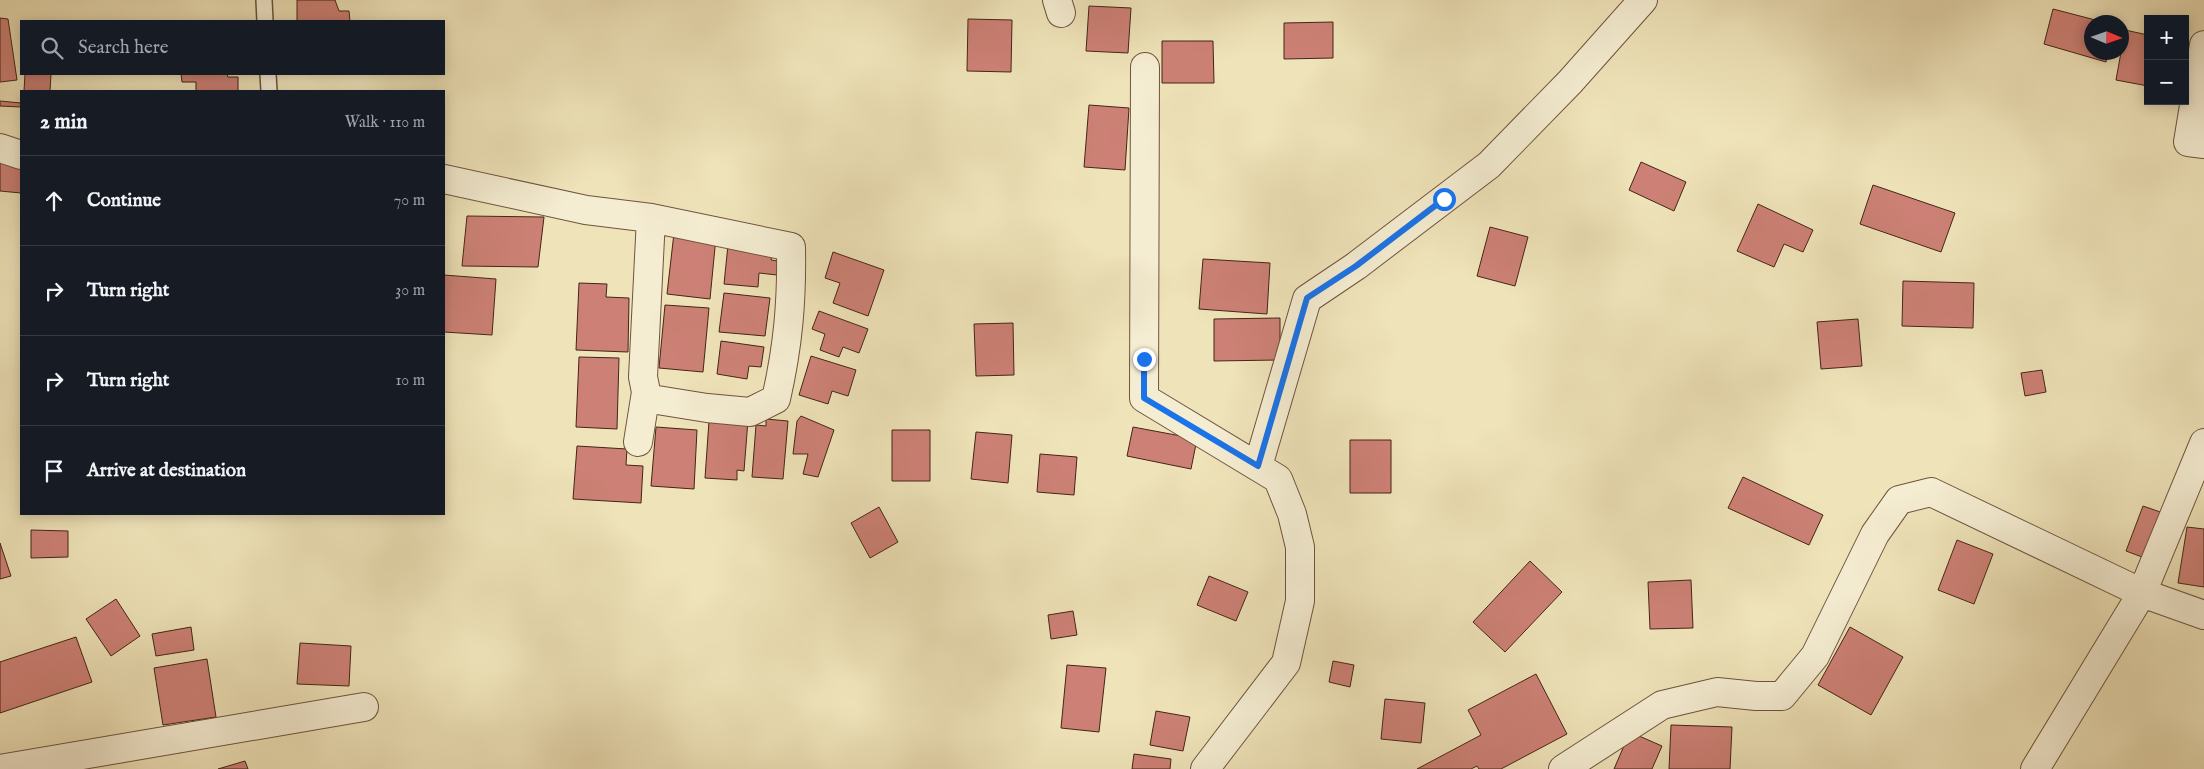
<!DOCTYPE html>
<html lang="en">
<head>
<meta charset="utf-8">
<style>
  body { margin:0; font-family:"IM FELL English",serif; background:#242831; color:#f1f3f6 }
  .controls { position:absolute; right:15px; top:15px; display:grid; overflow:hidden; border-radius:0px; box-shadow:0 2px 12px #0003 }
  .controls button { width:45px; height:45px; display:grid; place-items:center; padding:0; border:0; border-bottom:1px solid #363941; background:#171b24; color:#f1f3f6; font:25px sans-serif }
  .compass { position:absolute; left:2084px; top:15px; width:45px; height:45px; border-radius:50%; background:#171b24; box-shadow:0 2px 12px #0003; rotate:92deg }
  .stop { position:absolute; width:15px; height:15px; margin:-11px; border:4px solid #1a73e8; border-radius:50%; background:#fff }
  .stop.end { background:#1a73e8; border-color:#fff; box-shadow:0 1px 5px #0008 }
  .list { margin:0; padding:0; list-style:none }
  h2 { display:flex; justify-content:space-between; align-items:center; height:65px; margin:0; padding:0 20px; font-size:21px }
  h2 small { font-size:16px; font-weight:400; color:#9ea1a6 }
  .list li { display:grid; grid-template-columns:32px 1fr auto; gap:15px; align-items:center; box-sizing:border-box; height:90px; padding:0 20px; border-top:1px solid #363941 }
  .list b { display:block; font-size:19px; white-space:nowrap }
  .list em { font-size:16px; font-style:normal; color:#9ea1a6 }
  .icon { flex:none; width:28px; height:28px; fill:none; stroke:currentColor; stroke-width:2; stroke-linecap:round; stroke-linejoin:round }
  .map { position:relative; flex:none; width:2204px; height:769px; overflow:hidden }
  .search { position:absolute; background:#171b24; box-shadow:0 2px 12px #0003; left:20px; top:20px; width:425px; height:55px; display:flex; align-items:center; gap:12px; box-sizing:border-box; padding:0 18px; border-radius:0px; color:#9ea1a6; font-size:19px }
  .panel { position:absolute; background:#171b24; box-shadow:0 2px 12px #0003; left:20px; top:90px; width:425px; height:425px; border-radius:0px }
  .map>svg:first-child { display:block }
</style>
</head>
<body>
<div class="map">
<svg width="2204" height="769" viewBox="0 0 2204 769">
  <rect width="100%" height="100%" fill="#efe3b9"/>
  <filter id="stains"><feTurbulence type="fractalNoise" baseFrequency=".004" numOctaves="4"/><feColorMatrix values="0 0 0 0 .2 0 0 0 0 .09 0 0 0 0 .02 0 0 0 .5 -.17"/></filter>
  <radialGradient id="worn" r=".72"><stop offset=".6" stop-color="#630" stop-opacity="0"/><stop offset="1" stop-color="#630" stop-opacity=".3"/></radialGradient>
  <path fill="#cd8176" stroke="#442514" d="M297 0H335L339 11H349L350 21H297Z
    M1089 6 1131 8 1128 53 1086 51Z
    M2053 9 2103 22H2092V52H2108L2106 62 2044 44Z
    M0 18 8 19 17 80 0 82Z
    M968 19 1012 20 1011 72 967 71Z
    M1333 22V58L1284 59V23Z
    M2125 30 2148 35V86L2116 80Z
    M1162 41H1213L1214 83H1162Z
    M25 74H51L50 91H24Z
    M181 74H227L228 77H238V91H196V82H182Z
    M0 101 21 103V107L0 106Z
    M1089 105 1129 108 1125 170 1084 167Z
    M1641 162 1686 182 1674 211 1629 190Z
    M0 163 21 164V193L0 191Z
    M1873 185 1955 213 1941 252 1860 224Z
    M1758 204 1813 230 1803 252 1784 244 1774 267 1737 251Z
    M467 216 544 217 538 267 462 266Z
    M1490 227 1528 237 1515 286 1477 276Z
    M674 233 716 237 710 299 667 294Z
    M728 245 772 254 771 260 778 261 777 275 759 273 758 287 724 284Z
    M833 252 884 270 868 316 833 303 840 283 825 278Z
    M1203 259 1270 263 1267 314 1199 309Z
    M444 275 496 279 492 335 444 332Z
    M1903 281 1974 283 1973 328 1902 326Z
    M579 283 607 284 606 297 629 298 628 352 576 350Z
    M724 293 770 298 765 336 719 332Z
    M665 305 709 308 703 372 659 368Z
    M819 311 868 329 859 353 843 347 839 357 820 350 825 334 812 329Z
    M1280 318V360L1214 361V319Z
    M1858 319 1862 366 1821 369 1817 322Z
    M1013 323 1014 375 976 376 974 324Z
    M721 341 764 347 761 367 749 366 747 379 717 374Z
    M811 356 856 370 848 396 832 391 828 404 799 395Z
    M579 357 619 358 617 429 576 427Z
    M2042 370 2046 392 2025 396 2021 373Z
    M801 416 834 430 818 477 803 474 808 454H793L797 421Z
    M766 419 788 421 783 479 752 477 756 425 766 426Z
    M748 420 744 471 737 470V480L705 478 709 421Z
    M656 427 697 430 694 489 651 486Z
    M1133 427 1197 439 1191 469 1127 456Z
    M892 430H930V481H892Z
    M976 432 1012 435 1008 483 971 479Z
    M1350 440H1391V493H1350Z
    M577 446 627 449 626 465 643 466 641 503 573 499Z
    M1040 454 1077 457 1074 495 1037 492Z
    M1743 477 1823 515 1809 545 1728 508Z
    M2143 506 2166 514 2150 560 2126 551Z
    M879 507 898 542 870 558 851 523Z
    M2187 527 2204 529V587L2178 583Z
    M31 530 68 531V557L31 558Z
    M1957 540 1993 554 1974 604 1938 590Z
    M0 543 11 576 0 579Z
    M1530 561 1562 592 1505 652 1473 622Z
    M1209 576 1248 592 1236 621 1197 605Z
    M1691 580 1693 628 1650 629 1648 582Z
    M116 599 140 636 111 656 86 619Z
    M1073 611 1077 635 1051 639 1048 615Z
    M191 627 194 650 156 656 152 634Z
    M1850 627 1903 657 1871 715 1818 685Z
    M76 637 92 682 0 713V662Z
    M300 643 351 646 349 686 297 684Z
    M207 659 216 717 163 725 154 668Z
    M1333 661 1354 665 1350 687 1329 682Z
    M1067 665 1106 668 1099 732 1061 728Z
    M1536 674 1567 734 1501 769H1479L1477 766 1471 769H1417L1481 735 1468 710Z
    M1385 699 1425 703 1421 743 1381 739Z
    M1156 711 1190 717 1183 751 1150 745Z
    M1671 725 1732 727 1730 769H1669Z
    M1630 732 1662 746 1652 769H1614Z
    M1134 754 1171 759 1170 769H1132Z
    M245 761 248 769H218Z"/>
  <g fill="none" stroke-linecap="round" stroke-linejoin="round">
    <defs>
      <path id="lane" d="M264 0 265 21
        M268 74 269 91"/>
      <path id="street" d="M1057 0 1061 13
        M2204 45 2188 142 2204 144
        M1145 67 1144 398 1278 479 1292 514 1300 547V601L1286 663 1205 769
        M0 148 21 155
        M444 179 586 210 651 218 643 377 646 392 651 399 707 408 750 412 776 399C788 346 792 302 791 247L651 218
        M638 442 646 392
        M1258 466 1307 299 1356 266 1489 165 1570 82 1643 0
        M0 769 364 707
        M1563 769 1662 705 1717 692 1756 696H1782L1815 656 1875 534 1899 500 1931 492 2142 593 2204 443
        M2035 769 2142 593 2204 615"/>
    </defs>
    <use href="#lane" stroke="#6f543d" stroke-width="18"/>
    <use href="#street" stroke="#6f543d" stroke-width="30"/>
    <use href="#lane" stroke="#f5edd2" stroke-width="15"/>
    <use href="#street" stroke="#f5edd2" stroke-width="28"/>
  </g>
  <g fill="none" stroke-linecap="round" stroke-linejoin="round">
    <path stroke="#1a73e8" stroke-width="6" d="M1144 359V398L1258 466 1307 298 1356 266 1444 199"/>
  </g>
  <rect width="100%" height="100%" filter="url(#stains)"/>
  <rect width="100%" height="100%" fill="url(#worn)"/>
</svg>
<div class="controls">
<button>+</button>
<button>−</button>
</div>
<svg class="compass" viewBox="-18 -18 36 36"><path d="M0-13l5 13h-10z" fill="#e53935"/><path d="M0 13l5-13h-10z" fill="#9ea1a6"/></svg>
<div class="stop" style="left:1444px;top:199px"></div>
<div class="stop end" style="left:1144px;top:359px"></div>
<div class="search"><svg class="icon" aria-label="search" viewBox="0 0 24 24"><circle cx="10" cy="10" r="6"/><path d="M15 15l6 6"/></svg>Search here</div>
<section class="panel">
<h2>2 min<small>Walk · 110 m</small></h2>
<ul class="list">
<li><svg class="icon" aria-label="ahead" viewBox="0 0 24 24"><path d="M12 20V5M6 11l6-6 6 6"/></svg><div><b>Continue</b></div><em>70 m</em></li>
<li><svg class="icon" aria-label="right" viewBox="0 0 24 24"><path d="M7 20v-9h11M14 6l5 5-5 5"/></svg><div><b>Turn right</b></div><em>30 m</em></li>
<li><svg class="icon" aria-label="right" viewBox="0 0 24 24"><path d="M7 20v-9h11M14 6l5 5-5 5"/></svg><div><b>Turn right</b></div><em>10 m</em></li>
<li><svg class="icon" aria-label="arrive" viewBox="0 0 24 24"><path d="M6 21V4h12l-3 4 3 4H6"/></svg><div><b>Arrive at destination</b></div></li>
</ul>
</section>
</div>
</body>
</html>
